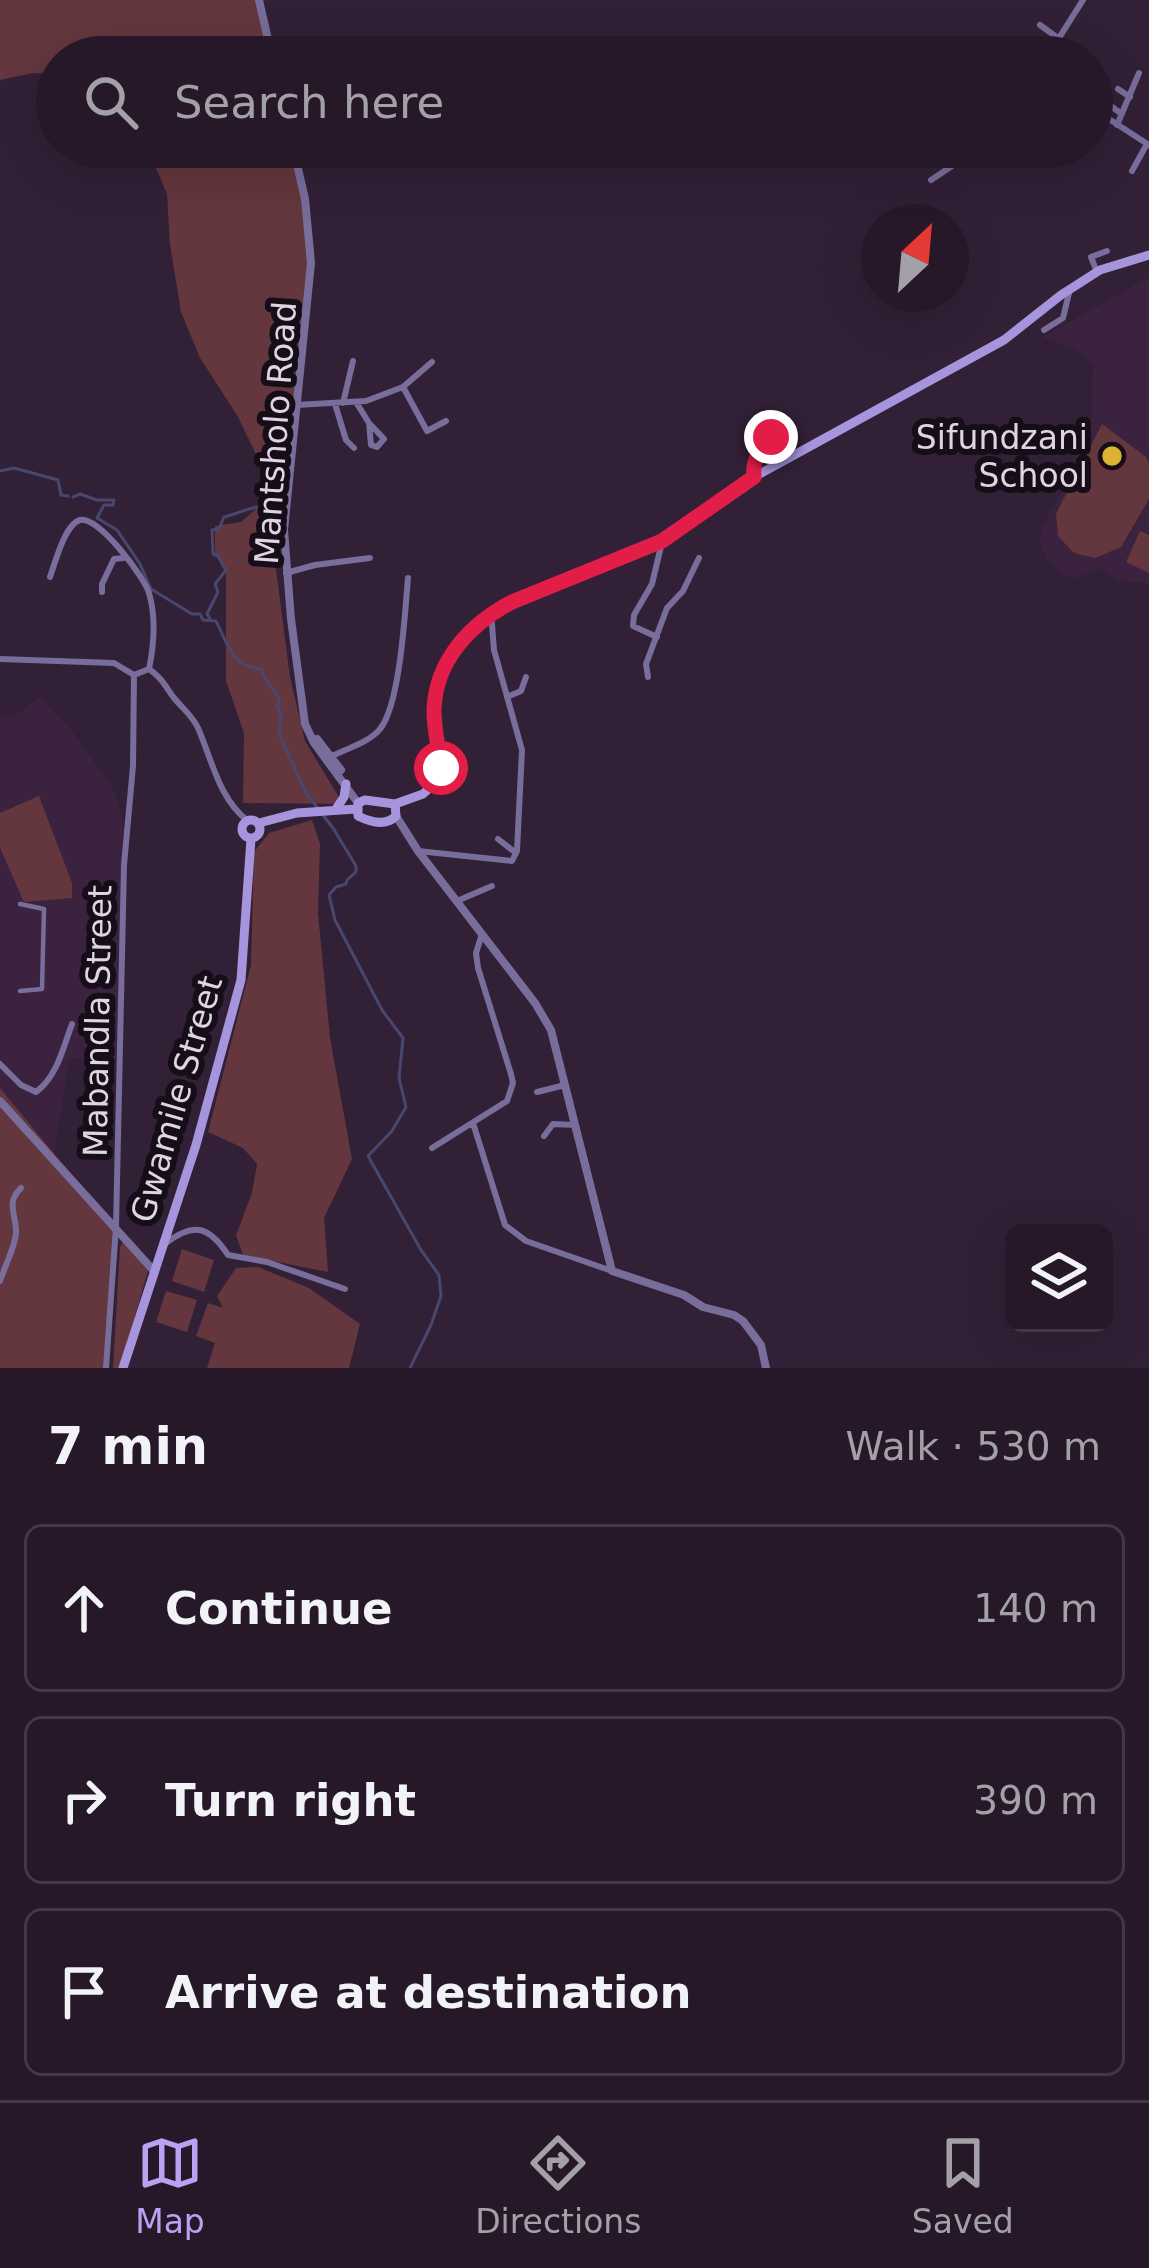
<!DOCTYPE html>
<html lang="en">
<head>
<meta charset="utf-8">
<style>
  body { margin:0; font-family:"DejaVu Sans",sans-serif; background:#322534; color:#f1f3f6 }
  .controls { position:absolute; right:36px; bottom:36px; display:grid; overflow:hidden; border-radius:18px; box-shadow:0 12px 48px #0002 }
  .controls button { width:108px; height:108px; display:grid; place-items:center; padding:0; border:0; border-bottom:3px solid #423745; background:#261828; color:#f1f3f6; font:60px sans-serif }
  .compass { position:absolute; left:861px; top:204px; width:108px; height:108px; border-radius:50%; background:#261828; box-shadow:0 12px 48px #0002; rotate:26deg }
  .stop { position:absolute; width:36px; height:36px; margin:-27px; border:9px solid #e11d48; border-radius:50%; background:#fff }
  .stop.end { background:#e11d48; border-color:#fff; box-shadow:0 3px 12px #0008 }
  .list { margin:0; padding:0; list-style:none }
  h2 { display:flex; justify-content:space-between; align-items:center; height:156px; margin:0; padding:0 48px; font-size:51px }
  h2 small { font-size:39px; font-weight:400; color:#a4a0a8 }
  .list li { display:grid; grid-template-columns:78px 1fr auto; gap:36px; align-items:center; box-sizing:border-box; height:168px; margin:0 24px 24px; padding:0 24px; border:3px solid #423745; border-radius:18px }
  .list b { display:block; font-size:45px; white-space:nowrap }
  .list em { font-size:39px; font-style:normal; color:#a4a0a8 }
  .icon { flex:none; width:66px; height:66px; fill:none; stroke:currentColor; stroke-width:2; stroke-linecap:round; stroke-linejoin:round }
  .map { position:relative; flex:none; width:1149px; height:1368px; overflow:hidden }
  .search { position:absolute; background:#261828; box-shadow:0 12px 48px #0002; left:36px; right:36px; top:36px; height:132px; display:flex; align-items:center; gap:30px; box-sizing:border-box; padding:0 42px; border-radius:66px; color:#a4a0a8; font-size:45px }
  .sheet { height:732px; background:#261828 }
  nav { display:flex; justify-content:space-around; align-items:center; box-sizing:border-box; height:168px; border-top:3px solid #423745; background:#261828; font-size:33px; color:#a4a0a8 }
  nav a { display:grid; justify-items:center; gap:6px }
  nav .on { color:#bca0f2 }
  .map>svg:first-child { display:block }
</style>
</head>
<body>
<div class="map">
<svg width="1149" height="1368" viewBox="0 0 1149 1368">
  <rect width="100%" height="100%" fill="#322036"/>
  <path fill="#3b233f" d="M1149 277V584L1118 580 1098 568 1074 578 1065 576 1049 562 1040 543 1041 528 1060 495 1091 418 1093 367 1087 357 1076 350 1043 337Z
    M40 697 70 728 116 793 124 831 117 1059 69 1058 53 1162 0 1097V715L14 716Z"/>
  <path fill="#63373d" d="M0 0H259L272 57H57V74L33 73 0 80Z
    M147 147H293L311 242 290 473 273 546 290 677 305 741 343 804 243 803 244 733 226 681V574L215 554V526L241 522 257 508 265 473 237 415 200 358 181 312 170 244 167 194Z
    M1102 424 1146 457 1149 464V499L1121 547 1095 558 1074 553 1058 536 1056 514Z
    M1140 531 1149 535V573L1126 562Z
    M39 796 72 883V898L24 902 0 848V813Z
    M312 820 320 844 318 913 330 1038 352 1159 324 1218 328 1272 243 1255 236 1235 252 1193 257 1164 243 1148 208 1132 251 965 254 852 269 833Z
    M0 1088 116 1229 106 1368H0Z
    M123 1241 148 1271 120 1368H113L120 1247Z
    M182 1249 214 1260 204 1292 172 1281Z
    M258 1267 309 1288 360 1324 349 1368H207L215 1343 196 1336 208 1303 223 1308 217 1296 236 1268Z
    M166 1291 197 1300 187 1332 156 1322Z"/>
  <g fill="none" stroke-linecap="round" stroke-linejoin="round">
    <path stroke="#474770" stroke-width="3" d="M0 471 14 468 58 480 61 495 68 496
      M73 497 80 494 97 500H114L113 505H104L97 518 117 530 140 564 151 589 192 614H200L203 620 216 621C227 642 231 667 261 669 265 682 278 691 280 704L277 705 281 714 279 734 306 793 333 828 356 866V872L347 880 346 884 336 887 329 895 335 920 382 1010 403 1038 399 1078 406 1107 392 1131 368 1156 421 1250 439 1275 441 1296 431 1325 410 1368
      M210 618 207 614 218 592 215 584 226 570 218 556 213 554 212 530 219 529 224 517C240 513 254 505 271 505L277 493 273 492 276 491"/>
    <path stroke="#786d9b" stroke-width="4.5" d="M20 904 44 909 42 989 20 991"/>
    <path stroke="#786d9b" stroke-width="6" d="M1040 25 1058 38
      M1019 40 1048 56
      M1047 57 1083 0
      M1118 89 1130 97
      M1105 102 1122 114
      M1092 108 1149 145
      M1117 125 1139 73
      M1092 144 1104 114
      M1076 151 1088 150 1090 147
      M1132 171 1147 144
      M931 180 979 148
      M1097 272 1091 257 1107 251
      M1044 330 1063 318 1070 289
      M403 387 432 362
      M356 402 369 423 371 445 377 447 384 439 369 423
      M343 403 353 361
      M335 404 346 440 354 448
      M296 405 366 401 403 387 427 431 446 421
      M754 477C750 450 771 437 793 427
      M286 573 315 565 370 558
      M50 577C55 563 65 524 80 520 98 515 145 578 149 593 156 617 154 645 149 669
      M102 592V584L114 559 123 558
      M657 637 633 626 634 615 652 584 662 542
      M0 659 114 663 134 675 149 669C162 678 165 686 174 698 183 709 192 715 198 728 212 760 219 799 248 821
      M648 677 646 664 667 608 683 591 699 558
      M507 697 521 691 526 677
      M330 757C345 749 370 742 380 729 400 705 405 612 408 578
      M498 839 516 853
      M418 851 512 861 517 851 522 750 494 650 491 612
      M457 901 492 886
      M0 1064 21 1085 36 1092C57 1077 63 1048 72 1024
      M537 1092 565 1085
      M473 1123 505 1225 526 1241 612 1271
      M544 1136 553 1124 575 1125
      M432 1148 507 1101 513 1083 511 1074 478 968 476 953 482 934
      M166 1243C194 1222 209 1226 228 1255L267 1262 345 1289
      M0 1281C5 1266 14 1249 16 1234 17 1215 5 1203 21 1188
      M106 1368 116 1227 124 865 133 766 134 675"/>
    <path stroke="#786d9b" stroke-width="8" d="M259 0 272 57
      M293 147 305 199 311 263 284 530 291 619 305 724 314 743 358 803
      M317 739 341 770
      M396 816 418 851 535 1003 551 1030 612 1271 684 1295 703 1307 734 1315 743 1321 761 1345 766 1368
      M0 1101 153 1270"/>
    <path stroke="#a694dd" stroke-width="9" d="M365 800 395 804 396 816C385 827 370 822 358 816V803Z
      M395 804 423 794 435 783 441 768 434 712 437 687 447 662 464 635 491 612 662 541 754 477 1004 340 1061 295 1100 270 1149 255
      M336 809 344 797 346 784
      M242 829a9 9 0 1 1 18 0a9 9 0 1 1-18 0Z
      M259 823 297 813 356 809
      M123 1368 196 1145 241 980 251 839"/>
  </g>
  <g fill="none" stroke-linecap="round" stroke-linejoin="round">
    <path stroke="#e11d48" stroke-width="15" d="M441 768C439 749 434 730 434 711 435 661 470 624 512 602L662 541 754 477C752 462 760 446 771 437"/>
  </g>
  <circle fill="#dcb233" stroke="#150d17" stroke-width="4.5" cx="1112" cy="456" r="12"/>
  <g text-anchor="middle" stroke-width="12" stroke-linejoin="round" paint-order="stroke">
    <g font-size="33" fill="#e0d3e2" stroke="#150d17">
      <text transform="translate(275 433) rotate(-86)" y="12">Mantsholo Road</text>
      <text transform="translate(97 1021) rotate(-89)" y="12">Mabandla Street</text>
      <text transform="translate(176 1099) rotate(-74)" y="12">Gwamile Street</text>
    </g>
    <g font-size="33" fill="#e0d3e2" stroke="#150d17" text-anchor="end">
      <text x="1088" y="449">Sifundzani<tspan x="1088" dy="38">School</tspan></text>
    </g>
  </g>
</svg>
<div class="controls">
<button><svg class="icon" aria-label="layers" viewBox="0 0 24 24"><path d="M12 4l9 5-9 5-9-5zM3 14l9 5 9-5"/></svg></button>
</div>
<svg class="compass" viewBox="-18 -18 36 36"><path d="M0-13l5 13h-10z" fill="#e53935"/><path d="M0 13l5-13h-10z" fill="#a4a0a8"/></svg>
<div class="stop" style="left:441px;top:768px"></div>
<div class="stop end" style="left:771px;top:437px"></div>
<div class="search"><svg class="icon" aria-label="search" viewBox="0 0 24 24"><circle cx="10" cy="10" r="6"/><path d="M15 15l6 6"/></svg>Search here</div>
</div>
<section class="sheet">
<h2>7 min<small>Walk · 530 m</small></h2>
<ul class="list">
<li><svg class="icon" aria-label="ahead" viewBox="0 0 24 24"><path d="M12 20V5M6 11l6-6 6 6"/></svg><div><b>Continue</b></div><em>140 m</em></li>
<li><svg class="icon" aria-label="right" viewBox="0 0 24 24"><path d="M7 20v-9h11M14 6l5 5-5 5"/></svg><div><b>Turn right</b></div><em>390 m</em></li>
<li><svg class="icon" aria-label="arrive" viewBox="0 0 24 24"><path d="M6 21V4h12l-3 4 3 4H6"/></svg><div><b>Arrive at destination</b></div></li>
</ul>
</section>
<nav>
<a class="on"><svg class="icon" aria-label="map" viewBox="0 0 24 24"><path d="M3 6l6-2 6 2 6-2v14l-6 2-6-2-6 2zM9 4v14M15 6v14"/></svg>Map</a>
<a><svg class="icon" aria-label="directions" viewBox="0 0 24 24"><path d="M12 3l9 9-9 9-9-9zM9 14v-3h6M13 9l2 2-2 2"/></svg>Directions</a>
<a><svg class="icon" aria-label="saved" viewBox="0 0 24 24"><path d="M7 4h10v16l-5-4-5 4z"/></svg>Saved</a>
</nav>
</body>
</html>
